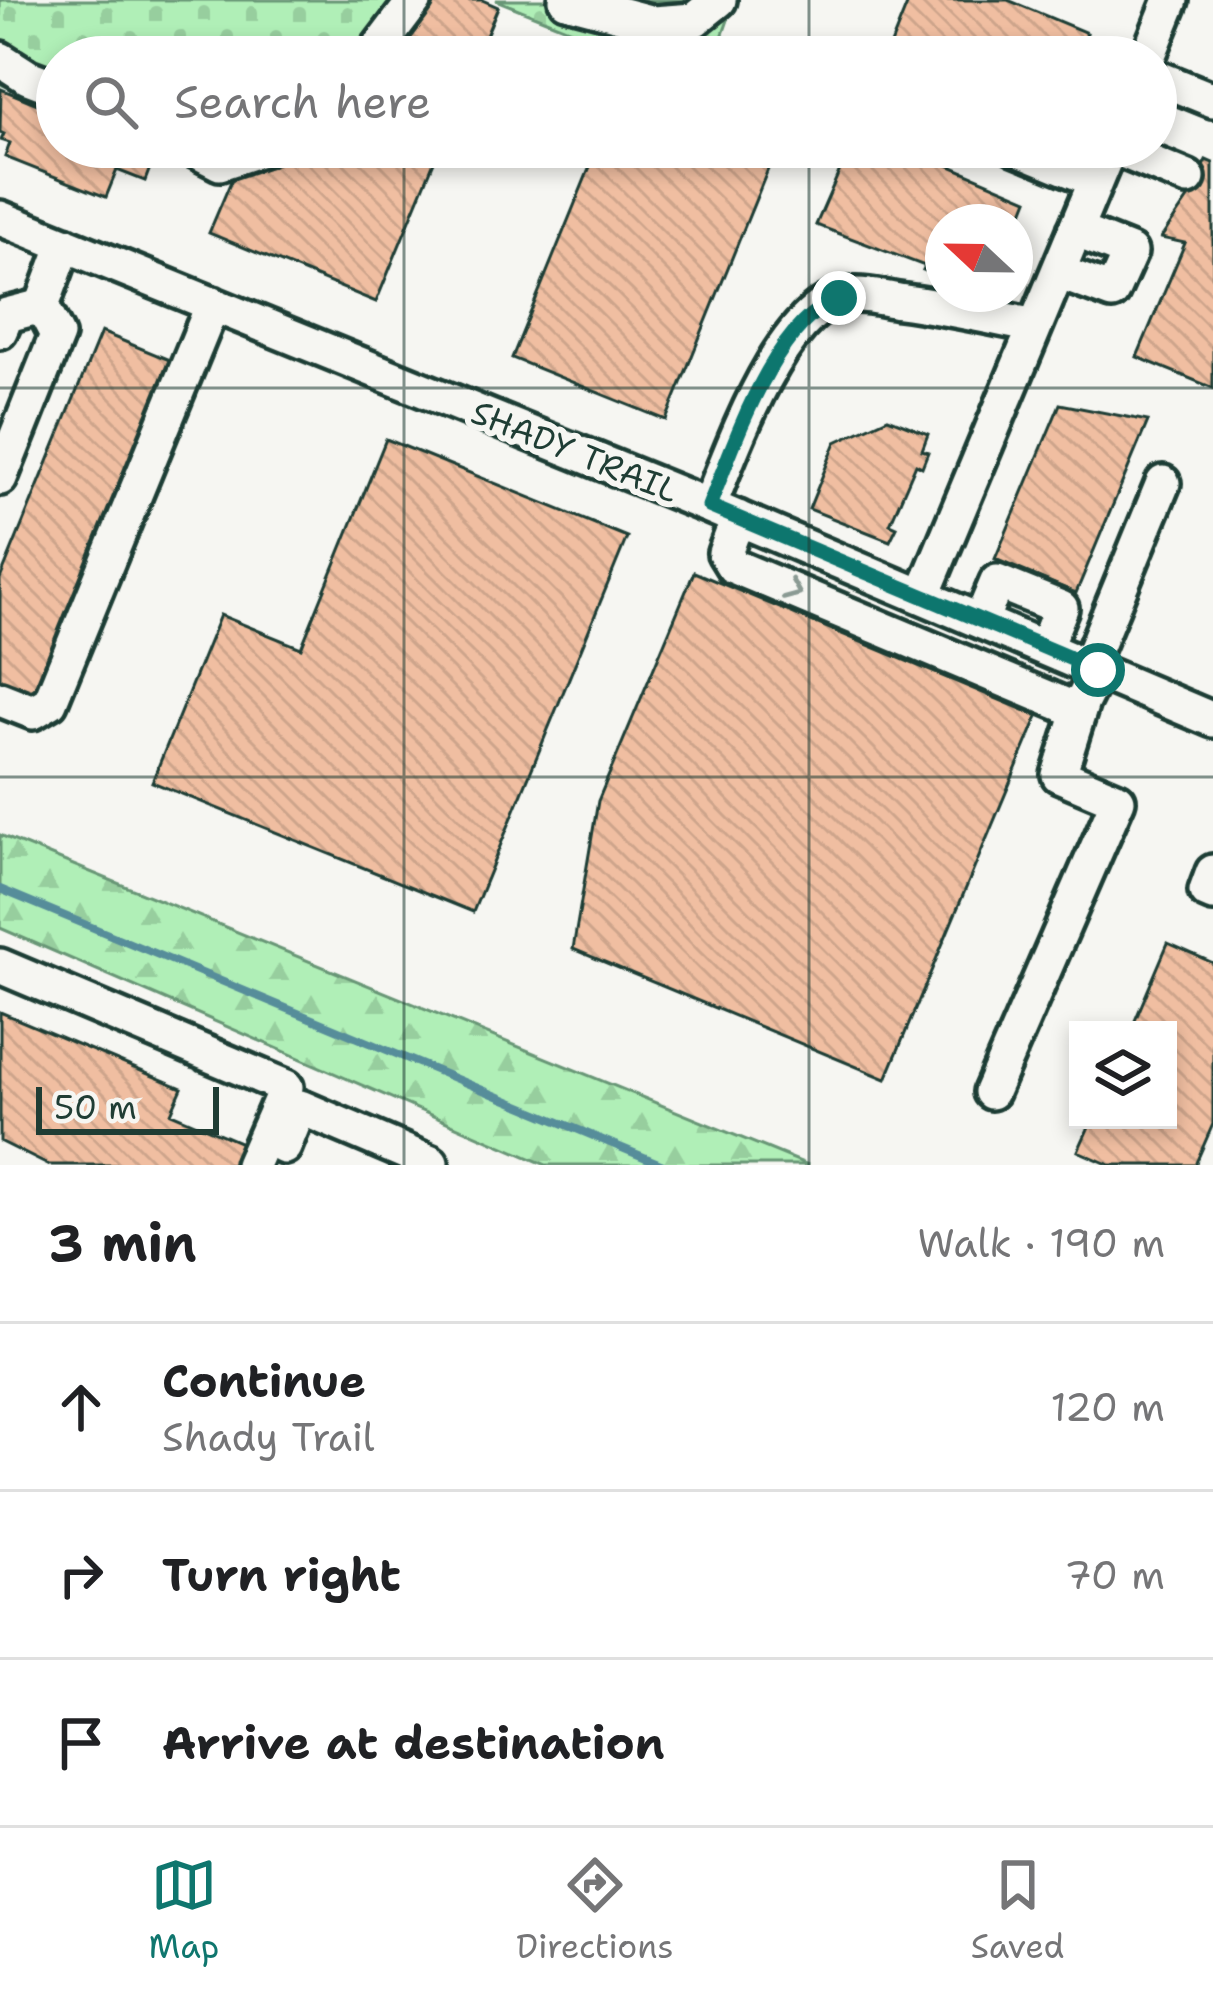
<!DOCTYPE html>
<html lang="en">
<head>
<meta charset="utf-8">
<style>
  body { margin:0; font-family:"Shantell Sans",sans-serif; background:#f2f2f2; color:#202124 }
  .controls { position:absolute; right:36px; bottom:36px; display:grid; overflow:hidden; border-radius:0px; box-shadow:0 6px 18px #0003 }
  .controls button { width:108px; height:108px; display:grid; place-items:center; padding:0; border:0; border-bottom:3px solid #e0e0e0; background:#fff; color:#202124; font:60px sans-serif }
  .compass { position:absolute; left:925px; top:204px; width:108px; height:108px; border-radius:50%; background:#fff; box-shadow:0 6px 18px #0003; rotate:292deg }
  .scale { position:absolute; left:36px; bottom:30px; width:183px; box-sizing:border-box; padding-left:12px; border:6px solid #1f3d34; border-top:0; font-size:33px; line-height:42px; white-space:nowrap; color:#1f3d34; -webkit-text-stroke:9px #f6f6f2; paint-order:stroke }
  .stop { position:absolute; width:36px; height:36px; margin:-27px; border:9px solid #0f766e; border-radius:50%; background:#fff }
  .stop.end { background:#0f766e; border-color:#fff; box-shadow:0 3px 12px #0008 }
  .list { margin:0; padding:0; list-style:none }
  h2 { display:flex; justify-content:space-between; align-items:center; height:156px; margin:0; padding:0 48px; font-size:51px }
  h2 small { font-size:39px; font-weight:400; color:#757577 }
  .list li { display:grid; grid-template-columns:78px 1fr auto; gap:36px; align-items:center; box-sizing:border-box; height:168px; padding:0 48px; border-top:3px solid #e0e0e0 }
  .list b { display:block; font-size:45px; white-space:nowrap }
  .list p { margin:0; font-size:39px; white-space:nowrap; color:#757577 }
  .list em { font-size:39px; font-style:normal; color:#757577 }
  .icon { flex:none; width:66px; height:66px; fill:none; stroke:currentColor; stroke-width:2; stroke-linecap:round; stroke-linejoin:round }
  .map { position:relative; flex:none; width:1213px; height:1165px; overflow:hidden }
  .search { position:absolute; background:#fff; box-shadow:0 6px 18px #0003; left:36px; right:36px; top:36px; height:132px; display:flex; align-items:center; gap:30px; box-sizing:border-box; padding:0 42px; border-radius:66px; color:#757577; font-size:45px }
  .sheet { height:660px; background:#fff }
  nav { display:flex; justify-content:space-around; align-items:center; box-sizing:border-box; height:168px; border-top:3px solid #e0e0e0; background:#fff; font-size:33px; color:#757577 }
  nav a { display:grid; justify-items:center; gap:6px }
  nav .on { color:#0f766e }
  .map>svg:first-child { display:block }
</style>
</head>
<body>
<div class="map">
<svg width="1213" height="1165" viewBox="0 0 1213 1165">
  <defs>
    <pattern id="forest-firs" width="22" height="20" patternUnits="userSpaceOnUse" patternTransform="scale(3)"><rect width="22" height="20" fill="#b0efb7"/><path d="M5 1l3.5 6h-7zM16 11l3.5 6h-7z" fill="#97ce9e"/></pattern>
    <pattern id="cemetery-stones" width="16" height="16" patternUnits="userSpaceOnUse" patternTransform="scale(3)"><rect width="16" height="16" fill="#b0efb7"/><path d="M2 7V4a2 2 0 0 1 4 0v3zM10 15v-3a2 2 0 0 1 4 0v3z" fill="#97ce9e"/></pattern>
    <pattern id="building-back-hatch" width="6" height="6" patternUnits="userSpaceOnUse" patternTransform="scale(3)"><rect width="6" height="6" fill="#f0bea1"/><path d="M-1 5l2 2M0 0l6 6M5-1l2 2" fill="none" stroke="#cda48b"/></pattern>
  </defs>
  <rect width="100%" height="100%" fill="#f6f6f2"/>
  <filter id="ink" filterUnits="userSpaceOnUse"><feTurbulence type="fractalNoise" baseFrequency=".00833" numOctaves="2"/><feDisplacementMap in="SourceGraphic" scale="24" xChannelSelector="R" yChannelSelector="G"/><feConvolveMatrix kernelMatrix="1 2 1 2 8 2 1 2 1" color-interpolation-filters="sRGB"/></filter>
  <g filter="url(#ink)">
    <path fill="url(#forest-firs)" stroke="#689676" stroke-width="3" d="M0 836V835L808 1165H546L0 928Z"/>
    <path fill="url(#cemetery-stones)" stroke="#689676" stroke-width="3" d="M0 0H427L386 57H57V107L0 84Z
      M496 0H735L715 57H638Z"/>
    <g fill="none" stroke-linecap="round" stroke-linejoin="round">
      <path stroke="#578d9a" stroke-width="8" d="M0 889 663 1165"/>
    </g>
    <path fill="url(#building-back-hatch)" stroke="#1f3d34" stroke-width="3" d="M420 0H482L498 7 477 57H380Z
      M909 0H1008L1087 33 1077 57H886Z
      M1 89 57 112V147H144L156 152 145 181 117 170 106 197 5 157 10 143 1 140 4 134 0 132Z
      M279 147H440L376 302 209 233 232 179Z
      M598 147H777L666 420 512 358Z
      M850 147H906L1028 199 1015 232V222H943V278L923 270 925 266 816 225Z
      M1206 160 1213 163V388L1137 357 1185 243 1161 238 1189 197Z
      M101 332 172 361 36 695 0 687V579Z
      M1060 404 1148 421 1076 593 995 559Z
      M888 418 928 434 922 450 928 452 922 467 916 464 890 524 897 527 890 541 809 509 836 442Z
      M386 439 627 537 473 912 152 782 220 615 301 648Z
      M694 572 1038 716 886 1079 573 949 598 801Z
      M1168 943 1213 963V1124L1195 1165H1110L1078 1151 1092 1120H1168V1030H1131Z
      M0 1012 182 1088 171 1113 251 1147 243 1165H48L0 1141Z"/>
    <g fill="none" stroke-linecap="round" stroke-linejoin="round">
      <defs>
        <path id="minor" d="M566 0 653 23 694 20 719 0
          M372 57 415 0
          M1148 57 1171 0
          M0 59 28 77 57 88
          M1156 77 1213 100
          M189 147 220 163 267 147
          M1015 147 1095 180
          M1113 147 1188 178
          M0 218 709 506 1213 720
          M1058 272 1112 292 1130 252 1075 230
          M0 331 7 315 42 306
          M0 478 57 335 42 306 65 244
          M709 506C732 451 784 296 854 295 868 294 885 299 899 301 945 307 990 317 1035 326
          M738 518 725 553 733 566 1079 711
          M923 595 1110 147
          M981 620 997 582 1061 608 1045 647
          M1088 666 1163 483
          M0 699 33 712 50 702 213 304
          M1213 872 1206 891 1213 894
          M0 966 286 1087 252 1165
          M991 1092 1118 800 1059 775 1082 702 1098 670
          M284 1147 300 1107 431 1163"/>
      </defs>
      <use href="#minor" stroke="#1f3d34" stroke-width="42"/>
      <use href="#minor" stroke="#f6f6f2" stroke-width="33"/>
    </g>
    <defs><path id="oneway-chevron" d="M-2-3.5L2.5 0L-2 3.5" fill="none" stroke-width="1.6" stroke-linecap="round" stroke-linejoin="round" transform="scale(3)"/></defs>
    <use stroke="#8a9a93" href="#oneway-chevron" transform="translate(793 591) rotate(23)"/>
  </g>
  <g fill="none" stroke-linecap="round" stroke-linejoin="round" filter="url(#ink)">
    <path stroke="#0f766e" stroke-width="15" d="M839 298C773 323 735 443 709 506L1098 670"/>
  </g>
  <path fill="none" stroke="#1f3d34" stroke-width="3" stroke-opacity="0.55" d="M404 0V57M809 0V57M404 147V1165M809 147V1165M0 388H1213M0 777H1213"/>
  <g text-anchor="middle" stroke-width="12" stroke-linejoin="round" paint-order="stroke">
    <g font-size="33" fill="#1f3d34" stroke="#f6f6f2">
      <text transform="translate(575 451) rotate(22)" y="12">SHADY TRAIL</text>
    </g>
  </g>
</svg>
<div class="controls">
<button><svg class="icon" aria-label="layers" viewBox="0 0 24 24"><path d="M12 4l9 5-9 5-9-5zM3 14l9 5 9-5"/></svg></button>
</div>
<svg class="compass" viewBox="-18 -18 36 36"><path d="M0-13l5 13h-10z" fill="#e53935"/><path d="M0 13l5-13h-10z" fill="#757577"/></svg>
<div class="scale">50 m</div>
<div class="stop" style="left:1098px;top:670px"></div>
<div class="stop end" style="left:839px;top:298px"></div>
<div class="search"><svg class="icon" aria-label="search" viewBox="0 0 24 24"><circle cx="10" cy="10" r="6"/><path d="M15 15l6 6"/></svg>Search here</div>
</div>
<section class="sheet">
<h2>3 min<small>Walk · 190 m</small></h2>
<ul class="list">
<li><svg class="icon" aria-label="ahead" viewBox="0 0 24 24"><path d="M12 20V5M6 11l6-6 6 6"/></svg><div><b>Continue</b><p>Shady Trail</p></div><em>120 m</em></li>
<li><svg class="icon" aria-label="right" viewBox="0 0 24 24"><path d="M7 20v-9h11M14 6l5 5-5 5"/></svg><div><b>Turn right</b></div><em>70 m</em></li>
<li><svg class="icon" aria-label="arrive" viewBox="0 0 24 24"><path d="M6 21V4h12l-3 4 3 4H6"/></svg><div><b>Arrive at destination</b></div></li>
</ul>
</section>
<nav>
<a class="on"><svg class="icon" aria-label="map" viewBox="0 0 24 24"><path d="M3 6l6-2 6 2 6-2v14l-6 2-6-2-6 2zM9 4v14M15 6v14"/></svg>Map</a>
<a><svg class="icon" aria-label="directions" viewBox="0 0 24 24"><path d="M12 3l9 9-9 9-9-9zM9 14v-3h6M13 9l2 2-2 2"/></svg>Directions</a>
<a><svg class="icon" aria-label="saved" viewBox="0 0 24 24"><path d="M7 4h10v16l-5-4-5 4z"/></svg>Saved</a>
</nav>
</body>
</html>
